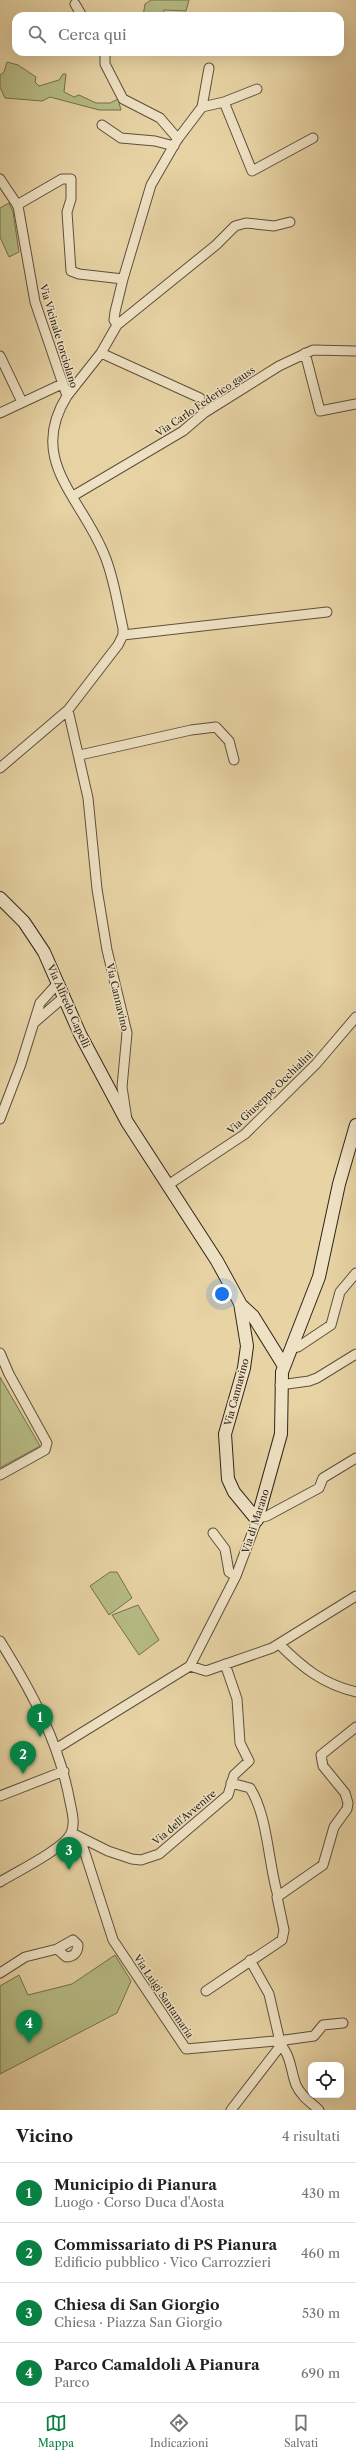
<!DOCTYPE html>
<html lang="it">
<head>
<meta charset="utf-8">
<style>
  body { margin:0; font-family:"Libre Caslon Text",serif; background:#f2f2f2; color:#202124 }
  .controls { position:absolute; right:12px; bottom:12px; display:grid; overflow:hidden; border-radius:8px; box-shadow:0 4px 16px #0002 }
  .controls button { width:36px; height:36px; display:grid; place-items:center; padding:0; border:0; border-bottom:1px solid #e0e0e0; background:#fff; color:#202124; font:20px sans-serif }
  .you { position:absolute; left:222px; top:1294px; width:14px; height:14px; margin:-10px; border:3px solid #fff; border-radius:50%; background:#1a73e8; box-shadow:0 0 0 6px #1a73e833 }
  .badge { display:grid; place-items:center; width:26px; height:26px; border-radius:50%; background:#0b8043; color:#fff; font-size:13px; font-weight:700 }
  .pin { position:absolute; translate:-50% -33px; filter:drop-shadow(0 1px 2px #0008) }
  .pin::after { content:''; position:absolute; top:21px; width:14px; height:12px; background:inherit; clip-path:polygon(0 0,100% 0,50% 100%) }
  .list { margin:0; padding:0; list-style:none }
  h2 { display:flex; justify-content:space-between; align-items:center; height:52px; margin:0; padding:0 16px; font-size:17px }
  h2 small { font-size:13px; font-weight:400; color:#757577 }
  .list li { display:grid; grid-template-columns:26px 1fr auto; gap:12px; align-items:center; box-sizing:border-box; height:60px; padding:0 16px; border-top:1px solid #e0e0e0 }
  .list b { display:block; font-size:15px; white-space:nowrap }
  .list p { margin:0; font-size:13px; white-space:nowrap; color:#757577 }
  .list em { font-size:13px; font-style:normal; color:#757577 }
  .icon { flex:none; width:22px; height:22px; fill:none; stroke:currentColor; stroke-width:2; stroke-linecap:round; stroke-linejoin:round }
  .map { position:relative; flex:none; width:356px; height:2110px; overflow:hidden }
  .search { position:absolute; background:#fff; box-shadow:0 4px 16px #0002; left:12px; right:12px; top:12px; height:44px; display:flex; align-items:center; gap:10px; box-sizing:border-box; padding:0 14px; border-radius:12px; color:#757577; font-size:15px }
  .sheet { height:292px; background:#fff }
  nav { display:flex; justify-content:space-around; align-items:center; box-sizing:border-box; height:56px; border-top:1px solid #e0e0e0; background:#fff; font-size:11px; color:#757577 }
  nav a { display:grid; justify-items:center; gap:2px }
  nav .on { color:#0b8043 }
  .map>svg:first-child { display:block }
</style>
</head>
<body>
<div class="map">
<svg width="356" height="2110" viewBox="0 0 356 2110">
  <rect width="100%" height="100%" fill="#e7d3a4"/>
  <filter id="stains"><feTurbulence type="fractalNoise" baseFrequency=".005" numOctaves="4"/><feColorMatrix values="0 0 0 0 .2 0 0 0 0 .09 0 0 0 0 .02 0 0 0 .5 -.17"/></filter>
  <radialGradient id="worn" r=".72"><stop offset=".6" stop-color="#630" stop-opacity="0"/><stop offset="1" stop-color="#630" stop-opacity=".3"/></radialGradient>
  <path fill="#b7bc85" stroke="#737050" d="M151 0H189L186 11 164 10 163 16H143L145 4Z
    M7 62 18 65 36 77 35 82 39 86 59 80 63 74H66L64 92 74 97 79 95 96 103H110L118 99 121 110H99L50 97 42 101 5 98 0 87V75L4 72Z
    M9 203 13 212 19 252 9 257 0 237V208Z
    M0 1377 40 1446 0 1468Z
    M110 1572H117L132 1598 109 1615 90 1586Z
    M138 1605 159 1640 139 1655 112 1615Z
    M115 1955 131 1981 117 2013 0 2074V1986L19 1975 28 1995 72 1984Z"/>
  <g fill="none" stroke-linecap="round" stroke-linejoin="round">
    <defs>
      <path id="street" d="M75 4 82 16
        M105 52V64L123 99 160 118 178 139
        M224 102 252 171 313 138
        M202 107 224 102 257 89
        M102 125 121 138 155 141 174 146
        M0 179 18 206 35 302 67 396C27 460 81 497 104 554 114 577 117 603 123 628V635L118 645 68 710 0 768
        M17 205 62 179H71V199L67 212 71 271 79 274 123 279
        M117 325 114 320 115 312 123 279 151 185 177 140 202 107 209 68
        M101 353 200 398
        M305 353 320 411 356 404
        M0 356 22 402
        M67 396 101 353 117 325 216 245 235 226 246 223 274 226 290 222
        M0 413 62 384
        M73 496 183 431 204 413 279 366 313 350 356 351
        M123 635 327 612
        M68 710 88 798 97 889 107 950 127 1033 122 1087 127 1120
        M80 755 191 730 216 727 229 741 234 760
        M35 1022 64 997
        M0 1119 21 1064 40 1003 58 983
        M168 1185 245 1134 316 1064 356 1017
        M290 1349 298 1347 331 1325 340 1292 356 1273
        M0 1353 9 1374 47 1443 45 1450 0 1475
        M280 1385 309 1381 317 1378 356 1354
        M258 1518 267 1516 319 1488 323 1478 356 1458
        M213 1533 225 1549 229 1572 236 1576
        M0 1641C32 1692 59 1742 70 1802 72 1812 76 1825 70 1835 61 1850 16 1872 0 1882
        M279 1644C303 1668 323 1684 356 1692
        M190 1666 206 1671 272 1648 356 1596
        M57 1748 190 1666 236 1576 257 1520
        M231 1783 250 1788C268 1816 268 1863 278 1896
        M0 1796 64 1771
        M72 1832 81 1842 85 1853 113 1940 186 2049 275 2041C291 2050 290 2069 296 2085 301 2096 310 2102 319 2110
        M76 1835 108 1851 132 1859 141 1860 159 1854 228 1795 234 1775 249 1761 240 1743 237 1699 225 1664
        M250 1960 269 1994 281 2046
        M0 1973 25 1957 57 1949 73 1940 78 1945C78 1953 73 1957 66 1957L57 1949
        M206 1991 282 1940 284 1930 277 1897 323 1865 334 1827 347 1809 348 1803 345 1793 323 1766 321 1755 356 1727
        M231 2110 285 2040 314 2036 323 2025 343 2023"/>
      <path id="secondary" d="M0 898 24 922 44 952 80 1034 127 1122 217 1261 240 1303 247 1346 244 1368 225 1434 228 1479 234 1492 257 1520
        M240 1304 253 1316 284 1366
        M257 1520 281 1434 282 1372 319 1277 339 1184 356 1125"/>
    </defs>
    <use href="#street" stroke="#5d503d" stroke-width="11"/>
    <use href="#secondary" stroke="#2f241b" stroke-width="14"/>
    <use href="#street" stroke="#efe2c4" stroke-width="9"/>
    <use href="#secondary" stroke="#efe2c4" stroke-width="12"/>
  </g>
  <g text-anchor="middle" stroke-width="3" stroke-linejoin="round" paint-order="stroke">
    <g font-size="10" fill="#2f241b" stroke="#efe2c4">
      <text transform="translate(59 336) rotate(73)" y="4">Via Vicinale torciolano</text>
      <text transform="translate(205 401) rotate(-34)" y="4">Via Carlo Federico gauss</text>
      <text transform="translate(118 997) rotate(77)" y="4">Via Cannavino</text>
      <text transform="translate(69 1006) rotate(66)" y="4">Via Alfredo Capelli</text>
      <text transform="translate(270 1092) rotate(-44)" y="4">Via Giuseppe Occhialini</text>
      <text transform="translate(236 1392) rotate(-75)" y="4">Via Cannavino</text>
      <text transform="translate(255 1521) rotate(-72)" y="4">Via di Marano</text>
      <text transform="translate(184 1817) rotate(-40)" y="4">Via dell'Avvenire</text>
      <text transform="translate(164 1996) rotate(56)" y="4">Via Luigi Santamaria</text>
    </g>
  </g>
  <rect width="100%" height="100%" filter="url(#stains)"/>
  <rect width="100%" height="100%" fill="url(#worn)"/>
</svg>
<div class="controls">
<button><svg class="icon" aria-label="locate" viewBox="0 0 24 24"><circle cx="12" cy="12" r="6"/><path d="M12 2v4M12 18v4M2 12h4M18 12h4"/></svg></button>
</div>
<div class="you"></div>
<div class="pin badge" style="left:40px;top:1737px">1</div>
<div class="pin badge" style="left:23px;top:1774px">2</div>
<div class="pin badge" style="left:69px;top:1870px">3</div>
<div class="pin badge" style="left:29px;top:2043px">4</div>
<div class="search"><svg class="icon" aria-label="search" viewBox="0 0 24 24"><circle cx="10" cy="10" r="6"/><path d="M15 15l6 6"/></svg>Cerca qui</div>
</div>
<section class="sheet">
<h2>Vicino<small>4 risultati</small></h2>
<ul class="list">
<li><span class="badge">1</span><div><b>Municipio di Pianura</b><p>Luogo · Corso Duca d'Aosta</p></div><em>430 m</em></li>
<li><span class="badge">2</span><div><b>Commissariato di PS Pianura</b><p>Edificio pubblico · Vico Carrozzieri</p></div><em>460 m</em></li>
<li><span class="badge">3</span><div><b>Chiesa di San Giorgio</b><p>Chiesa · Piazza San Giorgio</p></div><em>530 m</em></li>
<li><span class="badge">4</span><div><b>Parco Camaldoli A Pianura</b><p>Parco</p></div><em>690 m</em></li>
</ul>
</section>
<nav>
<a class="on"><svg class="icon" aria-label="map" viewBox="0 0 24 24"><path d="M3 6l6-2 6 2 6-2v14l-6 2-6-2-6 2zM9 4v14M15 6v14"/></svg>Mappa</a>
<a><svg class="icon" aria-label="directions" viewBox="0 0 24 24"><path d="M12 3l9 9-9 9-9-9zM9 14v-3h6M13 9l2 2-2 2"/></svg>Indicazioni</a>
<a><svg class="icon" aria-label="saved" viewBox="0 0 24 24"><path d="M7 4h10v16l-5-4-5 4z"/></svg>Salvati</a>
</nav>
</body>
</html>
